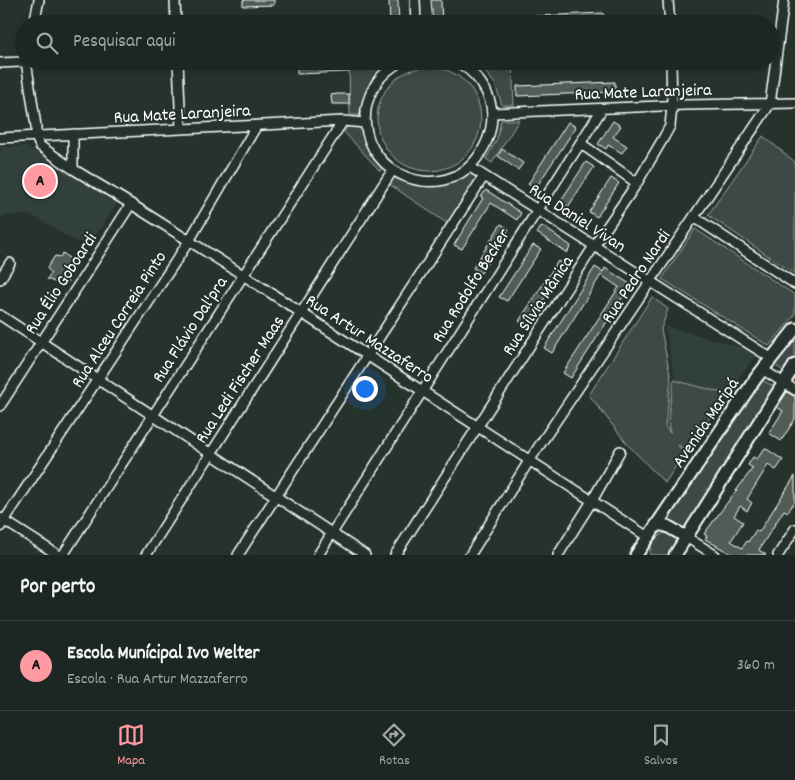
<!DOCTYPE html>
<html lang="pt">
<head>
<meta charset="utf-8">
<style>
  body { margin:0; font-family:Dekko,sans-serif; background:#252e2a; color:#f1f3f6 }
  .you { position:absolute; left:364px; top:388px; width:18px; height:18px; margin:-12px; border:4px solid #fff; border-radius:50%; background:#1a73e8; box-shadow:0 0 0 8px #1a73e833 }
  .badge { display:grid; place-items:center; width:32px; height:32px; border-radius:50%; background:#ff9aa2; color:#111; font-size:16px; font-weight:700 }
  .pin { position:absolute; translate:-50% -50%; border:2px solid #fff; box-shadow:0 1px 5px #0006 }
  .list { margin:0; padding:0; list-style:none }
  h2 { display:flex; justify-content:space-between; align-items:center; height:65px; margin:0; padding:0 20px; font-size:21px }
  h2 small { font-size:16px; font-weight:400; color:#a0a5a5 }
  .list li { display:grid; grid-template-columns:32px 1fr auto; gap:15px; align-items:center; box-sizing:border-box; height:90px; padding:0 20px; border-top:1px solid #3a4340 }
  .list b { display:block; font-size:19px; white-space:nowrap }
  .list p { margin:0; font-size:16px; white-space:nowrap; color:#a0a5a5 }
  .list em { font-size:16px; font-style:normal; color:#a0a5a5 }
  .icon { flex:none; width:28px; height:28px; fill:none; stroke:currentColor; stroke-width:2; stroke-linecap:round; stroke-linejoin:round }
  .map { position:relative; flex:none; width:795px; height:555px; overflow:hidden }
  .search { position:absolute; background:#1c2622; box-shadow:0 2px 8px #0003; left:15px; right:15px; top:15px; height:55px; display:flex; align-items:center; gap:12px; box-sizing:border-box; padding:0 18px; border-radius:28px; color:#a0a5a5; font-size:19px }
  .sheet { height:155px; background:#1c2622 }
  nav { display:flex; justify-content:space-around; align-items:center; box-sizing:border-box; height:70px; border-top:1px solid #3a4340; background:#1c2622; font-size:14px; color:#a0a5a5 }
  nav a { display:grid; justify-items:center; gap:2px }
  nav .on { color:#ff9aa2 }
  .map>svg:first-child { display:block }
</style>
</head>
<body>
<div class="map">
<svg width="795" height="555" viewBox="0 0 795 555">
  <rect width="100%" height="100%" fill="#26332d"/>
  <filter id="ink" filterUnits="userSpaceOnUse"><feTurbulence type="fractalNoise" baseFrequency=".02" numOctaves="2"/><feDisplacementMap in="SourceGraphic" scale="10" xChannelSelector="R" yChannelSelector="G"/><feConvolveMatrix kernelMatrix="1 2 1 2 8 2 1 2 1" color-interpolation-filters="sRGB"/></filter>
  <g filter="url(#ink)">
    <path fill="#333f3a" d="M26 146 117 204 92 241 84 244 69 238 46 223 30 215H10L0 217V147Z
      M665 326 758 352 727 394 675 380Z"/>
    <path fill="#3e4944" stroke="#9ea4a2" d="M349 61H394C375 74 364 92 361 115H350Z
      M477 61H512L514 105H502L495 84Z
      M377 119a52 52 0 1 1 104 0a52 52 0 1 1-104 0Z
      M501 120H519L492 163 486 159 497 139Z
      M348 126H361C364 142 371 156 383 167L380 171 344 132Z
      M763 136 795 162V274L708 215Z
      M470 173 477 178 448 224 389 184 394 177C420 190 445 188 470 173Z
      M695 229 795 295V315L769 346 662 279Z
      M652 297 668 309 661 329 671 380 665 426 670 433 668 423 670 404 674 380 727 394 694 440 685 449 678 445 684 454 665 483 628 445 589 395Z
      M795 336V358L786 373 772 363Z
      M762 380 775 387 686 529 684 530 670 522 668 520 758 381Z
      M664 533H669L675 537 676 546 671 555H650C649 545 655 537 664 533Z"/>
    <path fill="#515c57" stroke="#fff" d="M243 0H274V5L243 6Z
      M389 0H398L399 24H390Z
      M431 0H441L442 24H433Z
      M603 13 604 23 470 24V19Z
      M349 62V72L297 74V64Z
      M615 82V92L517 96V86Z
      M337 94H349V104H332L331 95Z
      M613 121 621 126 613 137 627 146 622 153 608 145 606 149 598 144Z
      M568 122 576 127 535 189 528 184Z
      M502 149 523 163 518 170 498 156Z
      M586 162 594 167 568 207 560 202Z
      M611 178 619 183 597 217 589 212Z
      M486 190 521 213 517 220 491 203 462 249 454 245 483 198 481 197Z
      M501 224 509 229 481 273 473 268Z
      M542 226 571 246 567 253 537 233Z
      M533 245 541 249 507 301 499 297Z
      M63 253 71 260 61 276 68 281 64 286 47 279 51 273 47 268 55 256 60 257Z
      M558 261 565 266 527 326 519 321Z
      M595 267 603 272 605 268 633 286 628 293 626 292 571 378 563 373 619 287 617 286 601 275 552 353 544 348Z
      M787 392 795 397V419L781 441 769 433 783 411 777 407Z
      M765 448 783 460 776 470 768 465 747 499 752 503 747 511 740 506 734 516 743 522 731 541 742 548 747 541 748 542 756 530 759 532 795 476V501L788 512 784 510 760 548 759 550 766 555H733L705 539 707 536 704 534 753 468 748 465 753 457 757 459Z"/>
    <g fill="none" stroke-linecap="round" stroke-linejoin="round">
      <defs>
        <path id="minor" d="M175 0 176 24
          M415 0 416 24
          M668 0 670 24
          M34 24 39 0
          M26 61 36 126V137L40 146 73 169 131 204 243 275 648 537
          M178 61 181 129
          M401 61C391 68 380 75 374 87 346 136 390 191 444 180 455 177 466 171 473 163 485 149 492 134 492 115 492 92 475 71 455 61
          M0 63 41 61
          M492 113 685 105 795 103
          M73 134V169
          M0 138 343 121 365 123
          M580 143 637 183
          M470 167 771 358
          M694 217 795 284
          M0 279 10 263
          M0 315 365 555
          M762 369 795 390
          M0 406 131 204
          M0 518 58 555
          M0 527 189 241 257 125
          M686 537 715 555
          M63 555 343 121
          M146 555 392 171
          M238 555 484 176
          M318 555 602 109
          M395 555 594 246 637 183 664 137 670 126 672 107 671 61
          M470 555 529 461 770 104 784 0
          M558 555 592 501 620 451
          M778 555 795 529"/>
        <path id="major" d="M657 524 667 526 686 537
          M636 555 756 378 795 329
          M675 555 795 365"/>
      </defs>
      <use href="#minor" stroke="#fff" stroke-width="12"/>
      <use href="#major" stroke="#fff" stroke-width="15"/>
      <use href="#minor" stroke="#26332d" stroke-width="9"/>
      <use href="#major" stroke="#26332d" stroke-width="11"/>
    </g>
  </g>
  <g text-anchor="middle" stroke-width="4" stroke-linejoin="round" paint-order="stroke">
    <g font-size="18" fill="#fff" stroke="#26332d">
      <text transform="translate(643 91) rotate(-2)" y="6">Rua Mate Laranjeira</text>
      <text transform="translate(182 113) rotate(-3)" y="6">Rua Mate Laranjeira</text>
      <text transform="translate(578 217) rotate(33)" y="6">Rua Daniel Vivan</text>
      <text transform="translate(635 276) rotate(-56)" y="6">Rua Pedro Nardi</text>
      <text transform="translate(60 283) rotate(-57)" y="6">Rua Élio Goboardi</text>
      <text transform="translate(470 285) rotate(-58)" y="6">Rua Rodolfo Becker</text>
      <text transform="translate(537 305) rotate(-57)" y="6">Rua Sílvia Mânica</text>
      <text transform="translate(118 319) rotate(-57)" y="6">Rua Alceu Correia Pinto</text>
      <text transform="translate(189 329) rotate(-57)" y="6">Rua Flávio Dal'pra</text>
      <text transform="translate(370 338) rotate(33)" y="6">Rua Artur Mazzaferro</text>
      <text transform="translate(239 379) rotate(-57)" y="6">Rua Ledi Fischer Maas</text>
      <text transform="translate(705 422) rotate(-56)" y="6">Avenida Maripá</text>
    </g>
  </g>
</svg>
<div class="you"></div>
<div class="pin badge" style="left:40px;top:181px">A</div>
<div class="search"><svg class="icon" aria-label="search" viewBox="0 0 24 24"><circle cx="10" cy="10" r="6"/><path d="M15 15l6 6"/></svg>Pesquisar aqui</div>
</div>
<section class="sheet">
<h2>Por perto<small></small></h2>
<ul class="list">
<li><span class="badge">A</span><div><b>Escola Munícipal Ivo Welter</b><p>Escola · Rua Artur Mazzaferro</p></div><em>360 m</em></li>
</ul>
</section>
<nav>
<a class="on"><svg class="icon" aria-label="map" viewBox="0 0 24 24"><path d="M3 6l6-2 6 2 6-2v14l-6 2-6-2-6 2zM9 4v14M15 6v14"/></svg>Mapa</a>
<a><svg class="icon" aria-label="directions" viewBox="0 0 24 24"><path d="M12 3l9 9-9 9-9-9zM9 14v-3h6M13 9l2 2-2 2"/></svg>Rotas</a>
<a><svg class="icon" aria-label="saved" viewBox="0 0 24 24"><path d="M7 4h10v16l-5-4-5 4z"/></svg>Salvos</a>
</nav>
</body>
</html>
